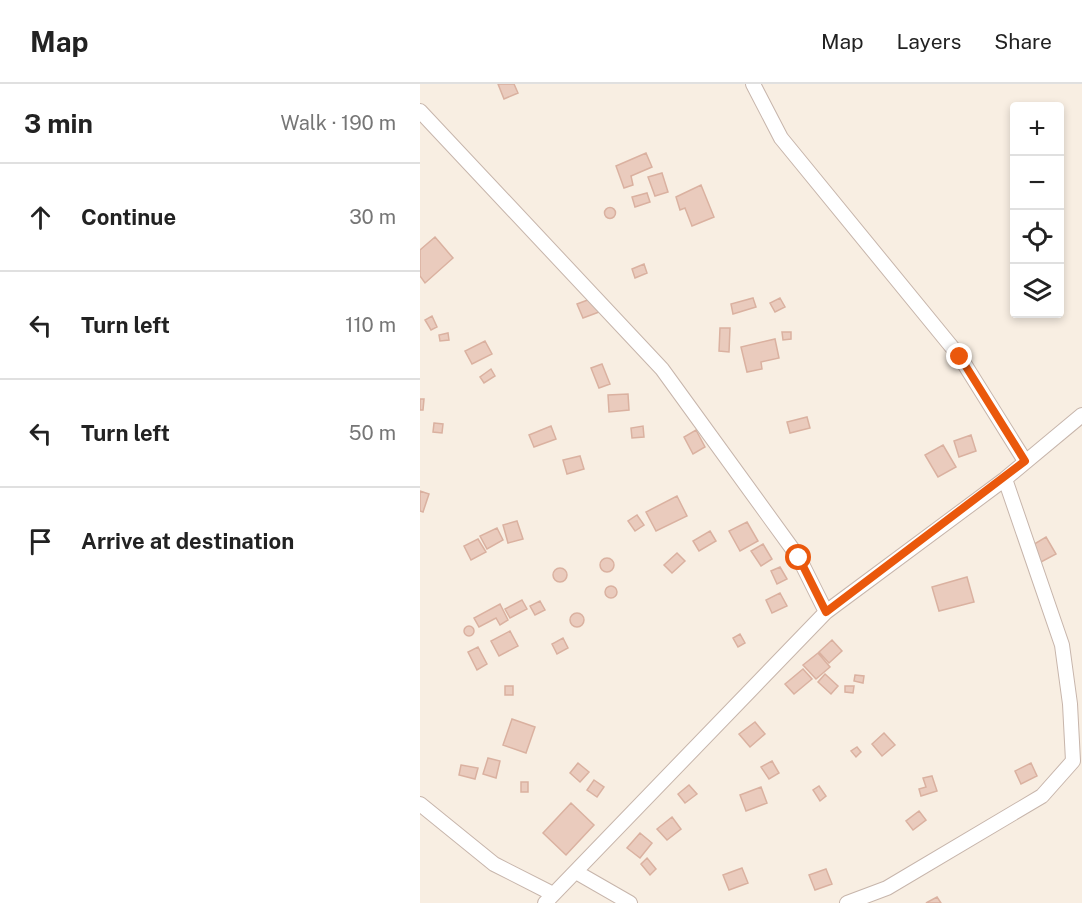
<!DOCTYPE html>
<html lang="en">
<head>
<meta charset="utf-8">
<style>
  body { margin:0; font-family:"Public Sans",sans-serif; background:#f2f2f2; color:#222 }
  .controls { position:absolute; right:18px; top:18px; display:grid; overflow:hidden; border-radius:6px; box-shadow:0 3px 9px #0003 }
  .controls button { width:54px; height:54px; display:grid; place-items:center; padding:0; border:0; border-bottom:2px solid #e0e0e0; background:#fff; color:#222; font:30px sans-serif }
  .stop { position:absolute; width:18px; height:18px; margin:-14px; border:4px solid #ea580c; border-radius:50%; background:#fff }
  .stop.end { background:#ea580c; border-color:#fff; box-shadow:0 2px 6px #0008 }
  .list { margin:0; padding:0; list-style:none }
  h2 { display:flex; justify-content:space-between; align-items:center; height:78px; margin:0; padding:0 24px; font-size:26px }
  h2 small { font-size:20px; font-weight:400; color:#767676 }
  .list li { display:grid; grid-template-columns:39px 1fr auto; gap:18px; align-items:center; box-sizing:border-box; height:108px; padding:0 24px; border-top:2px solid #e0e0e0 }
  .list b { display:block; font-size:22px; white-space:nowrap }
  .list em { font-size:20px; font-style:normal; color:#767676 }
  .icon { flex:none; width:33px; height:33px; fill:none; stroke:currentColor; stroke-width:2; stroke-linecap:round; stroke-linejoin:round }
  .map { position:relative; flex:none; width:662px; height:819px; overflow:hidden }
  header { display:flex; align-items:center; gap:36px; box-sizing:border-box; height:84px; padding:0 30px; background:#fff; border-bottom:2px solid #e0e0e0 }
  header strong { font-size:28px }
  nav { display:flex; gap:33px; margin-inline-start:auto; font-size:21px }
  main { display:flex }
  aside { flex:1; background:#fff }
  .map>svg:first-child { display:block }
</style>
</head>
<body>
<header>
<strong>Map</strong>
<nav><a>Map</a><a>Layers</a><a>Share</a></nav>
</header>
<main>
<aside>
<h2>3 min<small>Walk · 190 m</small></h2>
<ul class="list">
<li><svg class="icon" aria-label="ahead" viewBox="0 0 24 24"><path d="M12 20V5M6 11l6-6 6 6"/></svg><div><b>Continue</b></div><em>30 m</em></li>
<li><svg class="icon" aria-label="left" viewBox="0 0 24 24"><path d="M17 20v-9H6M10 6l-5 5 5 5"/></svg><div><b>Turn left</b></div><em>110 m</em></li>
<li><svg class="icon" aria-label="left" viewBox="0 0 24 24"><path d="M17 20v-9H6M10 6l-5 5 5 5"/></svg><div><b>Turn left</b></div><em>50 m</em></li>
<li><svg class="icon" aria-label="arrive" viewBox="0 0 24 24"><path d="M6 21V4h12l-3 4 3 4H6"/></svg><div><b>Arrive at destination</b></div></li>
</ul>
</aside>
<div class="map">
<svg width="662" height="819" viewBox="0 0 662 819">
  <rect width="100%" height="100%" fill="#f8eee2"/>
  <path fill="#eacbbd" stroke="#dab1a0" stroke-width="1.5" d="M78 0H94L98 9 84 15Z
    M226 69 232 83 211 92 213 101 204 104 196 82Z
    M242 89 248 108 235 112 228 93Z
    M281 101 294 133 272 142 265 124 260 126 256 113Z
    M227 109 230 118 215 123 212 113Z
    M184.5 129a5.5 5.5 0 1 1 11 0a5.5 5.5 0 1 1-11 0Z
    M15 153 33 174 5 199 0 192V166Z
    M224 180 227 189 215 194 212 185Z
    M173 214 179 228 163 234 157 220Z
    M333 214 336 223 313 230 311 220Z
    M360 214 365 223 355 228 350 219Z
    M12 232 17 243 11 246 5 236Z
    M300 244H310L309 268 299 267Z
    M362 248H371V255L363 256Z
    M28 249 29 256 20 257 19 251Z
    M355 255 359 274 341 278 342 285 327 288 321 263Z
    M65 257 72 270 52 280 45 267Z
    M182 280 190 300 179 304 171 284Z
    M71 285 75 292 64 299 60 293Z
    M208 310 209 326 189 328 188 311Z
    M0 315H4L3 326H0Z
    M387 333 390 344 370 349 367 338Z
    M14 339 23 340 22 349 13 348Z
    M131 342 136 355 114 363 109 351Z
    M223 342 224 353 212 354 211 344Z
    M276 346 285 363 273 370 264 353Z
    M551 351 556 367 539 373 534 357Z
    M523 361 536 383 518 393 505 371Z
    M160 372 164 385 147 390 143 376Z
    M0 407 9 410 3 428 0 427Z
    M257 412 267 432 236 447 226 428Z
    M217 431 224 441 215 447 208 437Z
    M97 437 103 455 88 459 83 441Z
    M327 438 338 457 320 467 309 447Z
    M77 444 83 456 67 465 60 452Z
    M290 447 296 457 279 467 273 457Z
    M626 453 636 470 621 478 611 462Z
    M58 455 66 468 51 476 44 462Z
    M343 460 352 475 341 482 331 467Z
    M257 469 265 477 252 489 244 481Z
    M180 481a7 7 0 1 1 14 0a7 7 0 1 1-14 0Z
    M360 483 367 495 357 500 351 487Z
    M133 491a7 7 0 1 1 14 0a7 7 0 1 1-14 0Z
    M547 493 554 518 519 527 512 503Z
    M185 508a6 6 0 1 1 12 0a6 6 0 1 1-12 0Z
    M360 509 367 522 352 529 346 516Z
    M102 516 107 525 90 534 85 525Z
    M120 517 125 526 115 531 110 522Z
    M80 520 88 536 80 541 76 534 59 543 54 534Z
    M150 536a7 7 0 1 1 14 0a7 7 0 1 1-14 0Z
    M44 547a5 5 0 1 1 10 0a5 5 0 1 1-10 0Z
    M90 547 98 562 79 572 71 557Z
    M320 550 325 559 318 563 313 554Z
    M143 554 148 564 137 570 132 560Z
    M412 556 422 567 409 579 399 568Z
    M58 563 67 580 57 586 48 568Z
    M398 569 410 583 396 595 383 581Z
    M383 585 392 595 374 610 365 600Z
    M405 590 418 602 411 610 398 598Z
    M435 591 444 592 443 599 434 597Z
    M85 602H93V611H85Z
    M425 602H434L433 609 425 608Z
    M92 635 115 643 106 669 83 661Z
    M335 638 345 650 330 663 319 650Z
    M464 649 475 661 462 672 452 660Z
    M437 663 441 668 436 673 431 667Z
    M68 674 80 677 76 694 63 690Z
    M352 677 359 689 349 695 341 683Z
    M158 679 169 688 160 698 150 689Z
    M611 679 617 692 601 700 595 687Z
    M41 681 58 684 55 695 39 691Z
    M512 692 517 707 501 712 499 705 506 703 503 694Z
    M174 696 184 703 177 713 167 706Z
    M101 698H108V708H101Z
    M269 701 277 710 265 719 258 710Z
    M399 702 406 712 400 717 393 706Z
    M341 703 347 719 326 727 320 711Z
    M151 719 174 741 146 771 123 749Z
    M499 727 506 736 493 746 486 737Z
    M252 733 261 745 247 756 237 745Z
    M220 749 232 759 220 774 207 764Z
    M227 774 236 785 230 791 221 780Z
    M322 784 328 799 309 806 303 791Z
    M406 785 412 800 395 806 389 791Z
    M517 813 521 819H506Z"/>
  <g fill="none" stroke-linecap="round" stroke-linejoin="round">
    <defs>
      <path id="minor" d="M333 0 361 54 540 273 605 377
        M0 27 242 285 379 474 406 528
        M0 720 74 780 133 810
        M156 788 210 819
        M125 819 406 528 585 395 662 331
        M427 819 467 804 622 712 653 677 650 620 642 561 585 395"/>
    </defs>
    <use href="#minor" stroke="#c7b5ab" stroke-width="16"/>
    <use href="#minor" stroke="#fff" stroke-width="14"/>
  </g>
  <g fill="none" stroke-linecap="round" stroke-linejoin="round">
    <path stroke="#ea580c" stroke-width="8" d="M379 474 406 528 605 377 540 273"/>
  </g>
</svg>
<div class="controls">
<button>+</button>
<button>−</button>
<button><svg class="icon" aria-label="locate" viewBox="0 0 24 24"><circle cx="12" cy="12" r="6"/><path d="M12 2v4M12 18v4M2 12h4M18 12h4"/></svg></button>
<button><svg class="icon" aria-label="layers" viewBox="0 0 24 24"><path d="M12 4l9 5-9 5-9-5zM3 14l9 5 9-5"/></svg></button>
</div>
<div class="stop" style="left:379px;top:474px"></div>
<div class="stop end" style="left:540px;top:273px"></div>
</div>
</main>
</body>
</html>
